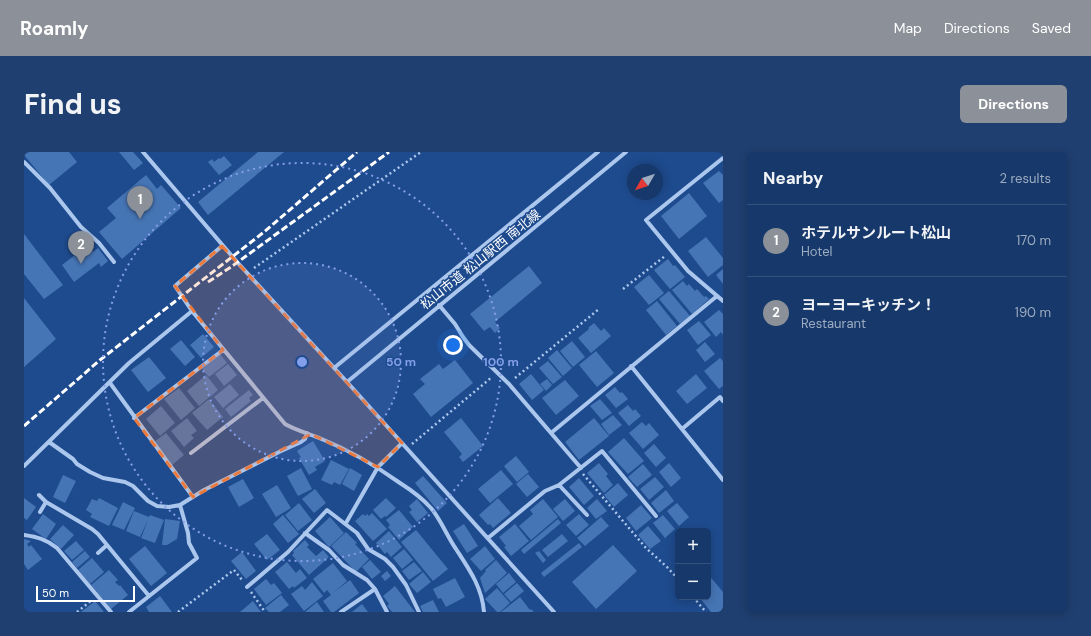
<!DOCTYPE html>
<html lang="en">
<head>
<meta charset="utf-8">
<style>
  body { margin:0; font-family:"DM Sans","Noto Sans JP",sans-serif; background:#1f3f70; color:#f1f3f6 }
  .controls { position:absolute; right:12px; bottom:12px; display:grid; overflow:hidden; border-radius:6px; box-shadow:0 2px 10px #0003 }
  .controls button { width:36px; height:36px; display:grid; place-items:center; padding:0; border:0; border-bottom:1px solid #35527e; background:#16386a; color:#f1f3f6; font:20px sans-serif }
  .compass { position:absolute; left:603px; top:12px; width:36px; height:36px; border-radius:50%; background:#16386a; box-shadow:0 2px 10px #0003; rotate:231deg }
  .scale { position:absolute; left:12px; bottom:10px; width:99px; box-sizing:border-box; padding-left:4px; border:2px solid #fff; border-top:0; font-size:11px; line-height:14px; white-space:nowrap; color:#fff; -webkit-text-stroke:3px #1e4b8e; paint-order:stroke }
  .you { position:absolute; left:429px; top:193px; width:14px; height:14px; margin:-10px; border:3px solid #fff; border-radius:50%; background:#1a73e8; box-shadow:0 0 0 6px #1a73e833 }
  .badge { display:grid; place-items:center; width:26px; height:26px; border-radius:50%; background:#8c9099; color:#fff; font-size:13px; font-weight:700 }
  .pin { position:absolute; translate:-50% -33px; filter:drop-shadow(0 1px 2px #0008) }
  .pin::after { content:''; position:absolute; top:21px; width:14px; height:12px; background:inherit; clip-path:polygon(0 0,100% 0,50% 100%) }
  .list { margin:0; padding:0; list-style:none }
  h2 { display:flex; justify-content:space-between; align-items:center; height:52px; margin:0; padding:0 16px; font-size:17px }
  h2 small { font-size:13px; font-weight:400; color:#9eacc1 }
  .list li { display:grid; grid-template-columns:26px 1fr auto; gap:12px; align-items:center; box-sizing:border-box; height:72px; padding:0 16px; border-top:1px solid #35527e }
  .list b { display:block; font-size:15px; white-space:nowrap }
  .list p { margin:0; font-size:13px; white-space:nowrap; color:#9eacc1 }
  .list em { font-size:13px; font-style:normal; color:#9eacc1 }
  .map { position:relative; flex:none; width:699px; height:460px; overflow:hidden; border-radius:6px }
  header { display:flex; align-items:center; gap:24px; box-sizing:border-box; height:56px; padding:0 20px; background:#8c9099; color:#fff }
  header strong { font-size:19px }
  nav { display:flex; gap:22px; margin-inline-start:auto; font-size:14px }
  .intro { display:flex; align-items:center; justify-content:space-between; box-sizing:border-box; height:96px; padding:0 24px }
  h1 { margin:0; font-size:28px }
  .button { padding:10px 18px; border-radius:6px; background:#8c9099; color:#fff; font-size:14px; font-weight:700 }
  main { display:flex; gap:24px; padding:0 24px }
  aside { flex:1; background:#16386a; border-radius:6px; box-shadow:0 2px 10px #0003 }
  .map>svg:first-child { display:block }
</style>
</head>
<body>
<header>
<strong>Roamly</strong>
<nav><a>Map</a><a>Directions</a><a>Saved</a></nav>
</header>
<div class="intro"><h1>Find us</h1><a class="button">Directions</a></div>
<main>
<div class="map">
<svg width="699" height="460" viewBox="0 0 699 460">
  <rect width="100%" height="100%" fill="#1e4b8e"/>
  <path fill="#4675b5" d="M0 0H45L53 10 25 33 0 3Z
    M95 0H109L119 11 110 18Z
    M234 0H260L184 63 174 50Z
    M200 4 208 13 195 23 184 10 188 7 190 10 195 6 196 7Z
    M695 19 699 23V48L695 51 679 31Z
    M122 23 133 37 137 33 157 56 98 107 75 80 92 66 83 56Z
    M665 41 683 64 655 87 637 64Z
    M0 82 39 133 20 147 0 122Z
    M682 85 699 106V113L684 125 664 99Z
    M64 93 69 100 74 96 84 109 77 115 75 111 50 130 38 113Z
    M644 107 649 114 651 113 661 125 646 137 630 118Z
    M505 114 518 131 471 170 476 176 471 181 466 175 460 179 446 162Z
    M699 117V132L692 123Z
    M625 123 640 141 625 153 610 135Z
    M659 129 663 134 665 132 671 139 673 137 680 145 682 144 685 147 668 162 648 138Z
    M645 139 666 164 656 172 635 147Z
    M0 146 32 187 0 215Z
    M633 149 653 174 642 183 622 158Z
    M695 158 699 162V183L697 180 692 185 680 170Z
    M675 169 687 183 674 193 663 178Z
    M570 171 577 179 580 176 587 184 567 201 554 186 565 177 564 176Z
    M179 182 190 195 177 206 166 193Z
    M157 188 171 205 161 214 146 197Z
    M548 189 561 205 549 215 536 199Z
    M681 190 691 202 681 210 672 198Z
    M533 198 548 216 539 224 524 206Z
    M572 199 590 221 573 235 555 213Z
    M196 202 203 211 185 225 178 217Z
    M125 205 142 226 124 240 107 218Z
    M696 206 699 209V234L695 237 680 219Z
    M431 208 449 231 407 265 389 242 401 232 396 227 415 212 419 217Z
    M524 209 538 225 529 232 515 216Z
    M204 212 213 223 200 234 191 222Z
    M507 222 520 238 508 248 495 232Z
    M672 222 683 236 663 252 652 239Z
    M182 223 194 238 175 254 163 239Z
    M523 227 528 233 522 239 516 232Z
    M541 228 555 244 532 263 518 246Z
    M206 232 215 243 199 256 190 245Z
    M591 235 596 241 598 240 604 247 592 256 581 243Z
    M155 236 171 256 157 268 140 247Z
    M225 238 229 243 225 246 227 249 207 265 201 257Z
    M185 247 199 265 183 278 168 261Z
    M576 247 588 261 578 268 566 254Z
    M604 253 609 259 611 257 617 264 605 274 594 261Z
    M137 254 151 271 136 284 122 267Z
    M589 263 598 273 585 283 577 272Z
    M163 266 173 279 167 283 170 286 160 295 147 279Z
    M437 266 459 294 439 310 435 305 438 302 420 280Z
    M570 266 585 284 555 308 541 290Z
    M618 270 622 274 625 271 635 283 619 297 605 281Z
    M142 281 160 303 148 313 130 290Z
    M600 286 620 309 604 322 584 300Z
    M289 289 301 309 291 315 293 318 285 323 275 306 277 305 273 299Z
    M630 292 642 306 632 315 620 301Z
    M492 304 505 320 493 330 480 314Z
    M307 308 325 317 316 333 310 330 308 333 297 328Z
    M575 311 584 322 582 324 589 333 580 341 563 321Z
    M645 311 657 326 647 335 635 320Z
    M619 312 628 323 613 335 604 325Z
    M277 316 288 337 274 344 263 324Z
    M326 316 338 323 330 339 318 332Z
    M477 318 489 332 466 351 454 337Z
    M504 322 515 335 503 345 492 332Z
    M39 323 52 329 41 351 29 345Z
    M399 324 423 351 414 359 391 331Z
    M631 325 640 335 625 348 616 337Z
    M555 326 570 344 560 353 545 335Z
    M219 327 230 346 215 355 204 335Z
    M594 331 604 343 590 355 580 343Z
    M253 333 267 356 252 365 238 342Z
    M291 337 302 351 290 361 278 347Z
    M642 338 650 349 635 361 627 351Z
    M0 346 12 355 3 368 0 366Z
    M75 346 94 356 85 374 66 365 68 362 62 358 68 347 73 349Z
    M362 346 372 356 362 365 361 364 357 367 349 358Z
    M474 346 487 361 469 376 466 372 464 373 455 363Z
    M393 347 404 361 393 370 385 360 388 358 385 354Z
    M519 347 534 365 507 388 495 374 509 362 506 358Z
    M541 347 551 359 539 369 529 357Z
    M573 347 583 359 572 367 563 356Z
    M99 350 111 356 100 378 88 373Z
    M275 351 288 368 274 379 261 363Z
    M653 351 665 365 655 374 643 359Z
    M617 353 628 366 612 379 602 366Z
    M375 358 389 375 375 388 364 375 366 373 362 368Z
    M110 359 125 365 126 363 140 368 131 391 117 386 124 368 116 385 102 379Z
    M348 361 363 377 349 389 331 369 339 362 341 364 343 362 345 364Z
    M19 362 32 372 22 387 8 377Z
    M555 362 565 373 552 384 542 373Z
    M259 363 275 382 264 391 249 372Z
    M639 363 651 377 641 386 629 371Z
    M306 365 320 381 305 395 291 379Z
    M577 365 585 374 561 394 553 386Z
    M141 367 156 369 153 387 143 393H138Z
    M534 367 537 371 500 402 497 398Z
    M440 372 454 394 443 401 429 379Z
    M491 372 505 389 487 404 480 395 482 394 475 385Z
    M39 373 50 383 37 397 26 387Z
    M624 374 637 389 626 397 614 383Z
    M392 378 424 417 409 429 377 390Z
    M365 379 378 395 367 405 363 400 361 402 352 391Z
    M322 380 333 391 331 392 345 407 332 420 307 394Z
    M243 382 256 398 243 408 230 392Z
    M538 382 544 389 524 405 518 398Z
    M0 387 7 389 3 392 5 395 7 393 18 407 4 418 0 412Z
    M281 388 285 393 283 395 292 404 299 398 305 405 285 423 268 403 270 401 269 399Z
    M52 389 60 398 48 408 40 399Z
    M555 391 558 395 520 425 517 421Z
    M589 393 613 419 572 457 548 430Z
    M121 394 143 421 127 434 105 407Z
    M461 394 471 407 457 419 446 407Z
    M380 397 389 408 378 417 369 406Z
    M61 399 66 405 53 416 48 410Z
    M515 399 522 408 519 411 511 401Z
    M218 400 232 419 222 427 207 409Z
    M68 406 80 420 66 432 54 418Z
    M346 408 357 420 348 427 338 415Z
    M472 408 483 421 461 441 456 426 462 419 461 418Z
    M263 410 272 421 276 417 283 426 270 436 269 434 265 437 251 420Z
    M390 410 398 419 385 428 378 419Z
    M309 411 323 429 309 441 326 428 335 441 310 460H307L299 449 307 443 303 438 300 441 289 427Z
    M85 418 94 428 91 430 95 434 96 433 104 443 87 457 67 433Z
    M363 419 367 424 361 429 357 424Z
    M399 420 407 430 393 441 385 432Z
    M485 421 492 430 479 441 472 432Z
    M684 422 699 440V460H687L675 445H684Z
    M431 426 441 445 422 455 417 446 414 447 409 437Z
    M242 427 247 433 250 431 258 441 242 453 230 437Z
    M288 430 299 444 280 459 267 442 278 434 281 438Z
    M493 431 500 439 487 450 480 442Z
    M371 434 391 460H368L363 454 365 452 359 444Z
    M473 436 486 451 476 460H473L461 447Z
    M257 443 265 453 256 460H245L241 456Z
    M136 444 148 460H125L122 455Z
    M496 445 506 458 507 457 510 460H477Z
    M409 448 415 460H399L396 454Z
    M71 449 80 460H57Z
    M229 449 237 460H216Z
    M293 450 300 460H281Z
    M338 452 344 460H328Z"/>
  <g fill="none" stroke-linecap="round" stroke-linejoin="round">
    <path stroke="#abc7ed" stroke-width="2.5" stroke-dasharray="2 3" stroke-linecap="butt" d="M230 116 397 0
      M599 137 641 104
      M491 226 575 157
      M388 292 468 225
      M559 322 622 396 643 415 654 427
      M227 440 241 460
      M669 445 682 460
      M53 460 68 448
      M154 460 210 418 218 428"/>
    <path stroke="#abc7ed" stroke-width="4" d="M119 0 213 110 323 230 530 460
      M699 6 622 68 664 119 699 149
      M0 10 26 36 57 75 75 91 90 110
      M415 153 431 172 439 185 445 193 485 232 557 316
      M168 159 261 272C273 279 287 282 300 288 327 299 352 314 376 331 387 338 398 346 407 356 417 368 423 384 432 397 445 417 458 435 460 460
      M607 214 699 328
      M310 216 574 0
      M323 230 602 0
      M86 231 169 345
      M110 266 199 198
      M658 277 696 245 699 249
      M527 281 693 144
      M25 290 49 307 53 312 66 320 79 326 101 330 109 334 124 349 133 354 145 355 156 353 180 338 255 300 277 290 281 287 283 281
      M167 301 239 246
      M0 314 105 211 168 159 151 134 198 94
      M535 333 563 363
      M15 343 22 350 68 377 74 382 125 444
      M16 360 22 350
      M322 371 354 315 378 291
      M281 381 305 398 319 413 343 428 351 437 363 460
      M0 383C13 385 22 387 33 396L87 460
      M464 386 521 339 535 333 578 299 632 364
      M74 401 83 393
      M223 435 264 400 303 358 333 381 344 397 361 407 369 415 382 433 395 460
      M105 460 173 406 165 391 164 381 156 353
      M317 460 351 437"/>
    <path stroke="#fff" stroke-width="3" stroke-dasharray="7 3" stroke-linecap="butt" d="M184 130 207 115 365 0
      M0 274 76 208 240 80 333 0"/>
  </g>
  <path fill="#ed7a3d" fill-opacity="0.2" stroke="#ed7a3d" stroke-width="3" stroke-dasharray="8 5" stroke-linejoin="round" d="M198 94 378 291 354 315 287 282 169 345 110 266 199 198 151 134Z"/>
  <circle cx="278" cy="210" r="99" fill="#839eea" fill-opacity=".12"/>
  <g fill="none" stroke="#839eea" stroke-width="2" stroke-dasharray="2 4">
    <circle cx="278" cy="210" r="99"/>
    <circle cx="278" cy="210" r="199"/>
  </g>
  <g text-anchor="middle" stroke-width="3" stroke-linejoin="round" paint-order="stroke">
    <g font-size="13" fill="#fff" stroke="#1e4b8e">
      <text transform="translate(456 107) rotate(-39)" y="5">松山市道 松山駅西 南北線</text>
    </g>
  </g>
  <circle cx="278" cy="210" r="6" fill="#839eea" stroke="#1e4b8e" stroke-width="2"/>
  <g font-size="12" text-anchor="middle" font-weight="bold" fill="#839eea" stroke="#1e4b8e" stroke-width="3" stroke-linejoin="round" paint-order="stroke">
    <text x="377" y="214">50 m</text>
    <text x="477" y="214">100 m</text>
  </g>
</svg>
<div class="controls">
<button>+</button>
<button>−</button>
</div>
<svg class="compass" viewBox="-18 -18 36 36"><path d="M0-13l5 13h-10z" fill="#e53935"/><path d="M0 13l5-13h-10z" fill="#9eacc1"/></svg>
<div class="scale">50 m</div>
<div class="you"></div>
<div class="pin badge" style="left:116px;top:67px">1</div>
<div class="pin badge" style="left:57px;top:112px">2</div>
</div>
<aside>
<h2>Nearby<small>2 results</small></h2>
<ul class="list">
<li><span class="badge">1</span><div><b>ホテルサンルート松山</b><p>Hotel</p></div><em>170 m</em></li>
<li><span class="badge">2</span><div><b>ヨーヨーキッチン！</b><p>Restaurant</p></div><em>190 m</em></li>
</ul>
</aside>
</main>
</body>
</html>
